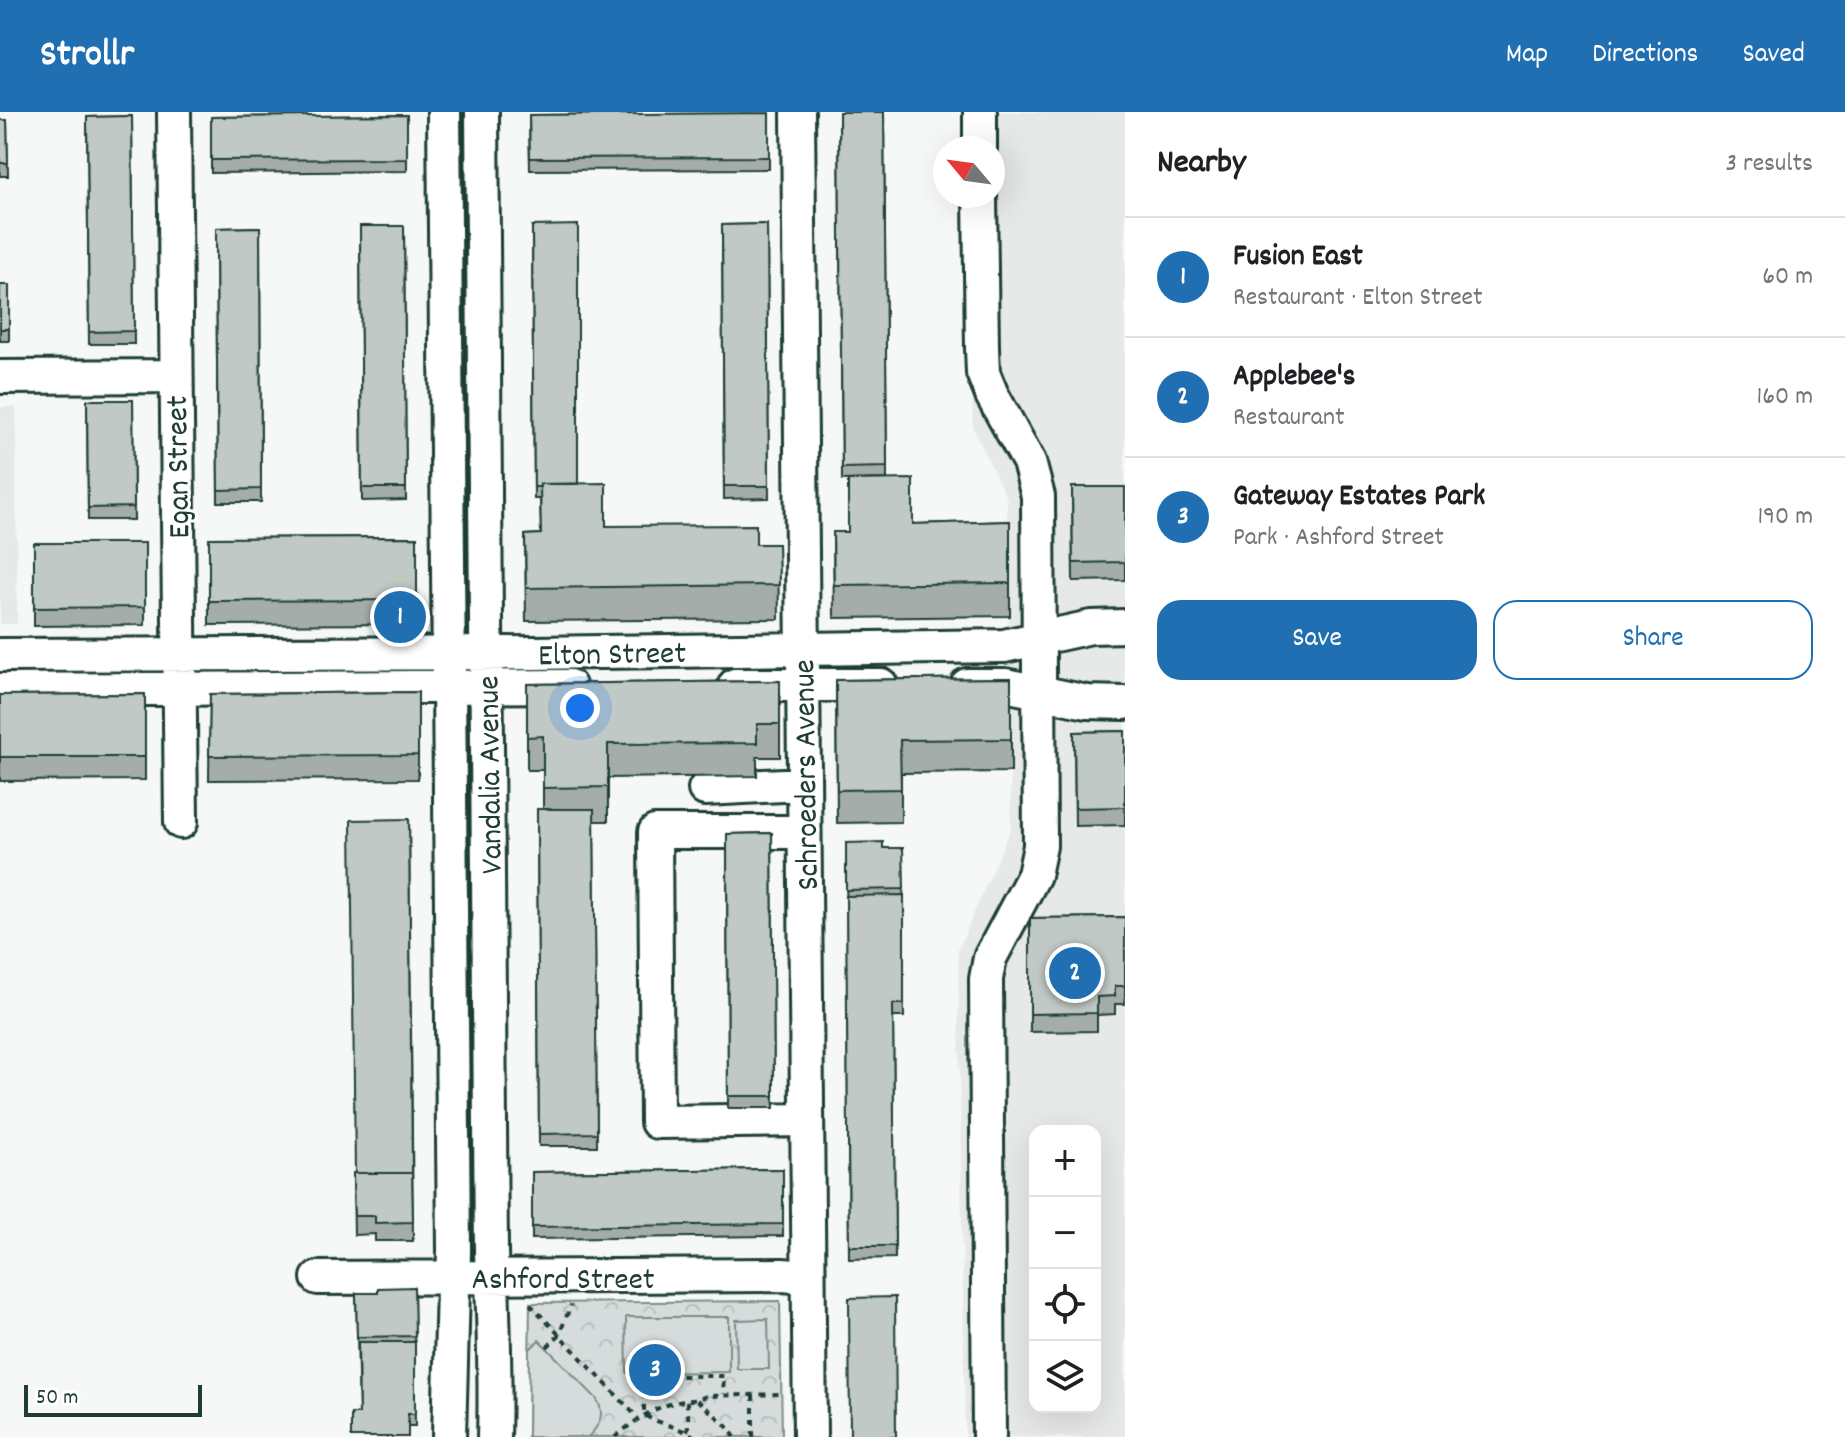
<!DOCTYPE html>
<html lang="en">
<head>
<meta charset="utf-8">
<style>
  body { margin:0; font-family:Dekko,sans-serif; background:#f2f2f2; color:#202124 }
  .controls { position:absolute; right:24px; bottom:24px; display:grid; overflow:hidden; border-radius:16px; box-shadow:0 8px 32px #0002 }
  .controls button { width:72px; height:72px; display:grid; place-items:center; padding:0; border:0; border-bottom:2px solid #e0e0e0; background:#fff; color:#202124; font:40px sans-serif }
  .compass { position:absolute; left:933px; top:24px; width:72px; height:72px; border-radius:50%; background:#fff; box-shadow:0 8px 32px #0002; rotate:299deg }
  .scale { position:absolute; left:24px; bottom:20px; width:178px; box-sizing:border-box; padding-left:8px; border:4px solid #1f3d34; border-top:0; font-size:22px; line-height:28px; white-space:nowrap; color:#1f3d34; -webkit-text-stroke:6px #fff; paint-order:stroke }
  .you { position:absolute; left:580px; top:596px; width:28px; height:28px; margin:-20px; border:6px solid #fff; border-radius:50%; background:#1a73e8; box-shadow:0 0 0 12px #1a73e833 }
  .badge { display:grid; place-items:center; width:52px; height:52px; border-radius:50%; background:#1f6fb2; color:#fff; font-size:26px; font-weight:700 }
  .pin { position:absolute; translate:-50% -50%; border:4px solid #fff; box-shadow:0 2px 8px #0006 }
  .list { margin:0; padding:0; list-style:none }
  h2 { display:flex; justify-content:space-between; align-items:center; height:104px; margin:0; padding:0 32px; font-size:34px }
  h2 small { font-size:26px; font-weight:400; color:#757577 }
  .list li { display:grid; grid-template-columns:52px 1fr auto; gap:24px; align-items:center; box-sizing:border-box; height:120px; padding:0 32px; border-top:2px solid #e0e0e0 }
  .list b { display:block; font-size:30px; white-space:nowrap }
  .list p { margin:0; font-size:26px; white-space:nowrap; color:#757577 }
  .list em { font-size:26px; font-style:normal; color:#757577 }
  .actions { display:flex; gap:16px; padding:24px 32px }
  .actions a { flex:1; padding:18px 0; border:2px solid #1f6fb2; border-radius:24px; text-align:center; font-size:28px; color:#1f6fb2 }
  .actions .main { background:#1f6fb2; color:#fff }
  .icon { flex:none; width:44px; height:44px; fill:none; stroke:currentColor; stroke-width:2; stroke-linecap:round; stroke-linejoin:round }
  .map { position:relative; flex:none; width:1125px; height:1325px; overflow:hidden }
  header { display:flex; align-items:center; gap:48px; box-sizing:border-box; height:112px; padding:0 40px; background:#1f6fb2; color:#fff }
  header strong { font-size:38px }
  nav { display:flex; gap:44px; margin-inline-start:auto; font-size:28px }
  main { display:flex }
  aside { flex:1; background:#fff }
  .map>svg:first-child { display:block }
</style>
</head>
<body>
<header>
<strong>Strollr</strong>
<nav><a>Map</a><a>Directions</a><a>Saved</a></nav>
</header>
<main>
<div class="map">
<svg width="1125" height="1325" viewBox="0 0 1125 1325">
  <defs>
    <pattern id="park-crowns" width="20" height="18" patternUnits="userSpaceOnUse" patternTransform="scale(2)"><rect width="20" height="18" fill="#d6dcdb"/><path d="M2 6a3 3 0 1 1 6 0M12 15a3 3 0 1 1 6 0" fill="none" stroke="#b7bebd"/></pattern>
  </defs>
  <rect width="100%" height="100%" fill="#f6f7f7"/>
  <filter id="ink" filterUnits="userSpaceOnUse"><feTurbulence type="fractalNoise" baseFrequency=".0125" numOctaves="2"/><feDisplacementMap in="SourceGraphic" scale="16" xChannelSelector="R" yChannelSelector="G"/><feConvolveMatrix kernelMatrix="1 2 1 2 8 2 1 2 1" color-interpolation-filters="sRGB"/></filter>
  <g filter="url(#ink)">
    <path fill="#e6e9e8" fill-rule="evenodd" d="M965 0H1125V1325H965L958 838 1011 716 1007 387 973 316 967 84H993V36ZM1035 1019H1095V1295H1035Z
      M0 295H16L17 512H0Z"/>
    <path fill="url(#park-crowns)" stroke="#7a8c88" stroke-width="2" d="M780 1189 782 1325H528L530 1191Z"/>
    <path fill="#d6dcdb" stroke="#7a8c88" stroke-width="2" d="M729 1205V1260L627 1261 626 1205Z
      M768 1207 769 1257H737L736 1208Z
      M539 1228 596 1286C606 1302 600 1313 588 1325H528L529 1238Z"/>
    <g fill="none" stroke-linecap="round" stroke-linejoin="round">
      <defs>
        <path id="minor" d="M174 0 181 710
          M444 0 454 1138 449 1325
          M482 0 491 1139C493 1201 496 1263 494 1325
          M798 0 810 1325
          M980 0V36
          M980 84 982 236 983 261 992 283 1029 350 1038 384 1040 734 1034 763 990 846 986 867 989 1325
          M0 265 175 264
          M0 543 533 541 1004 534 1091 515 1125 514
          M735 573H881
          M967 573H1005L1087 590 1125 591
          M0 578 569 574
          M705 677 804 672
          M804 720H655L657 1010 807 1008
          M318 1166 782 1163 808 1165"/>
      </defs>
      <use href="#minor" stroke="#1f3d34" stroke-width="38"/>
      <path stroke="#1f3d34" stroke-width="4" stroke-dasharray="6 6" stroke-linecap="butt" d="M530 1192 638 1306
        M547 1235 559 1223 571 1193
        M753 1283V1325
        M697 1288 724 1311 735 1325
        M687 1319C690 1309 687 1300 687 1289
        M615 1325C632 1311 649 1298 670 1292 683 1288 695 1289 707 1284L782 1282
        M695 1325C679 1314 661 1313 644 1303V1264H724L723 1282"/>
      <use href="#minor" stroke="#fff" stroke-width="32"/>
    </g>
    <path fill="#a5adaa" stroke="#1f3d34" stroke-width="2" d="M839 0H884L887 367 842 368Z
      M769 1V57L530 58 529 3Z
      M407 3V59L211 61V5Z
      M132 4 134 232H89L87 5Z
      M0 8H7L8 64H0Z
      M767 112 769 386 724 387 722 113Z
      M360 114H404L406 388 362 389Z
      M532 114 578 372 606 414 756 432H778L779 507 526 509 525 423 541 422 540 387H534Z
      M260 115 261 390H218L216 116Z
      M0 173H9V229H0Z
      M87 288H133L134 408H88Z
      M1072 375H1125V468L1073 469Z
      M1010 409V504L834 506 833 420H848L913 412Z
      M417 425V512L209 513V426Z
      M34 431H145V513L34 514Z
      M1011 566V660L901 661V710L837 711 836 568Z
      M780 569V645H757V664L608 666V709H594L597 1034H539L537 697H543V658H527V572Z
      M418 580V667L209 668 210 582Z
      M145 582V668L0 669V583Z
      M1125 619V713L1075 714 1074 620Z
      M409 707 413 1129H375V1122L354 1123 353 1061H355Z
      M772 721 774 996H728L727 722Z
      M846 731 883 736H903L904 905H893L895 1146 849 1147Z
      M1125 805V892H1115V902L1097 903V919L1030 920V806Z
      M783 1057V1124L532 1127V1060Z
      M414 1175 415 1314H408L359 1302 356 1181H378Z"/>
    <path fill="#c0c9c6" stroke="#1f3d34" stroke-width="2" d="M839 0H884L887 355 842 356Z
      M769 1V45L530 46 529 3Z
      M407 3V47L211 48V5Z
      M132 4 134 219 89 220 87 5Z
      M0 8H7L8 51H0Z
      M767 112 769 374H724L722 113Z
      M578 113V372H540V375H534L532 114Z
      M360 114H404L406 376H362Z
      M260 115 261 377 218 378 216 116Z
      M0 173H9V217H0Z
      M87 288H133L134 395 88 396Z
      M913 367V412L1010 409V471L834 473 833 420H848V368Z
      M606 371V414L756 413V432H778L779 473 526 476 525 423 541 422 540 372Z
      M1072 375H1125V450L1073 451Z
      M417 425V488L209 489V426Z
      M34 431H145V495L34 496Z
      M1011 566V627L900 628 901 677 837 678 836 568Z
      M780 569V612H757V631L608 632V675L543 676V624L527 625V572Z
      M418 580V643L209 644 210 582Z
      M145 582V645H0V583Z
      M1125 619V695L1075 696 1074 620Z
      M537 697H594L597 1021 539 1022Z
      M409 707 412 1061H355L351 708Z
      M772 721 774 984H728L727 722Z
      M883 730V736H903L904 777 846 778V731Z
      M904 783V892H893L895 1134H849L846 784Z
      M1125 805V874H1115V884L1097 885V901L1030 902V806Z
      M783 1057V1112L532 1115V1060Z
      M353 1061H412L413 1110 375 1111V1104H354Z
      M414 1175 415 1224 357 1225 356 1181H378V1176Z
      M895 1185 896 1325H850L849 1186Z
      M358 1230H415V1302H408V1325H351V1302H359Z"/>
  </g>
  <g text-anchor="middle" stroke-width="6" stroke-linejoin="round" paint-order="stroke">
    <g font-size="32" fill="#1f3d34" stroke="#fff">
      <text transform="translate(176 355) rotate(-91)" y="11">Egan Street</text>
      <text transform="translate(612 540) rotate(-1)" y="11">Elton Street</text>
      <text transform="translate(488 663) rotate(-91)" y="11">Vandalia Avenue</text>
      <text transform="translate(804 663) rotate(-91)" y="11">Schroeders Avenue</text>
      <text x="563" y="1176">Ashford Street</text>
    </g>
  </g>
</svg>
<div class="controls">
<button>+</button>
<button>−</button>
<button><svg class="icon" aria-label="locate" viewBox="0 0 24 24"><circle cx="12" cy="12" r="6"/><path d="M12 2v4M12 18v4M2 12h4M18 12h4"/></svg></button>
<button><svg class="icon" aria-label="layers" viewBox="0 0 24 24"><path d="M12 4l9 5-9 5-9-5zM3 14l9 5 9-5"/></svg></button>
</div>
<svg class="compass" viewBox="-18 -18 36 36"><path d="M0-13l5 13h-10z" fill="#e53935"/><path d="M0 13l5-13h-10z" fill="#757577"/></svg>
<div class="scale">50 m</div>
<div class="you"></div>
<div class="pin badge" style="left:400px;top:505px">1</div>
<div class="pin badge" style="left:1075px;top:861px">2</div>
<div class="pin badge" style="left:655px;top:1258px">3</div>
</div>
<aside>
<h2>Nearby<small>3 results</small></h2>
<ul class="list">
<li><span class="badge">1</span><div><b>Fusion East</b><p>Restaurant · Elton Street</p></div><em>60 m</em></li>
<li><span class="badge">2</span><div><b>Applebee's</b><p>Restaurant</p></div><em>160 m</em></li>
<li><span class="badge">3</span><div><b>Gateway Estates Park</b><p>Park · Ashford Street</p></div><em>190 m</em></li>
</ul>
<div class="actions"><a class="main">Save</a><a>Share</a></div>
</aside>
</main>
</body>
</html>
